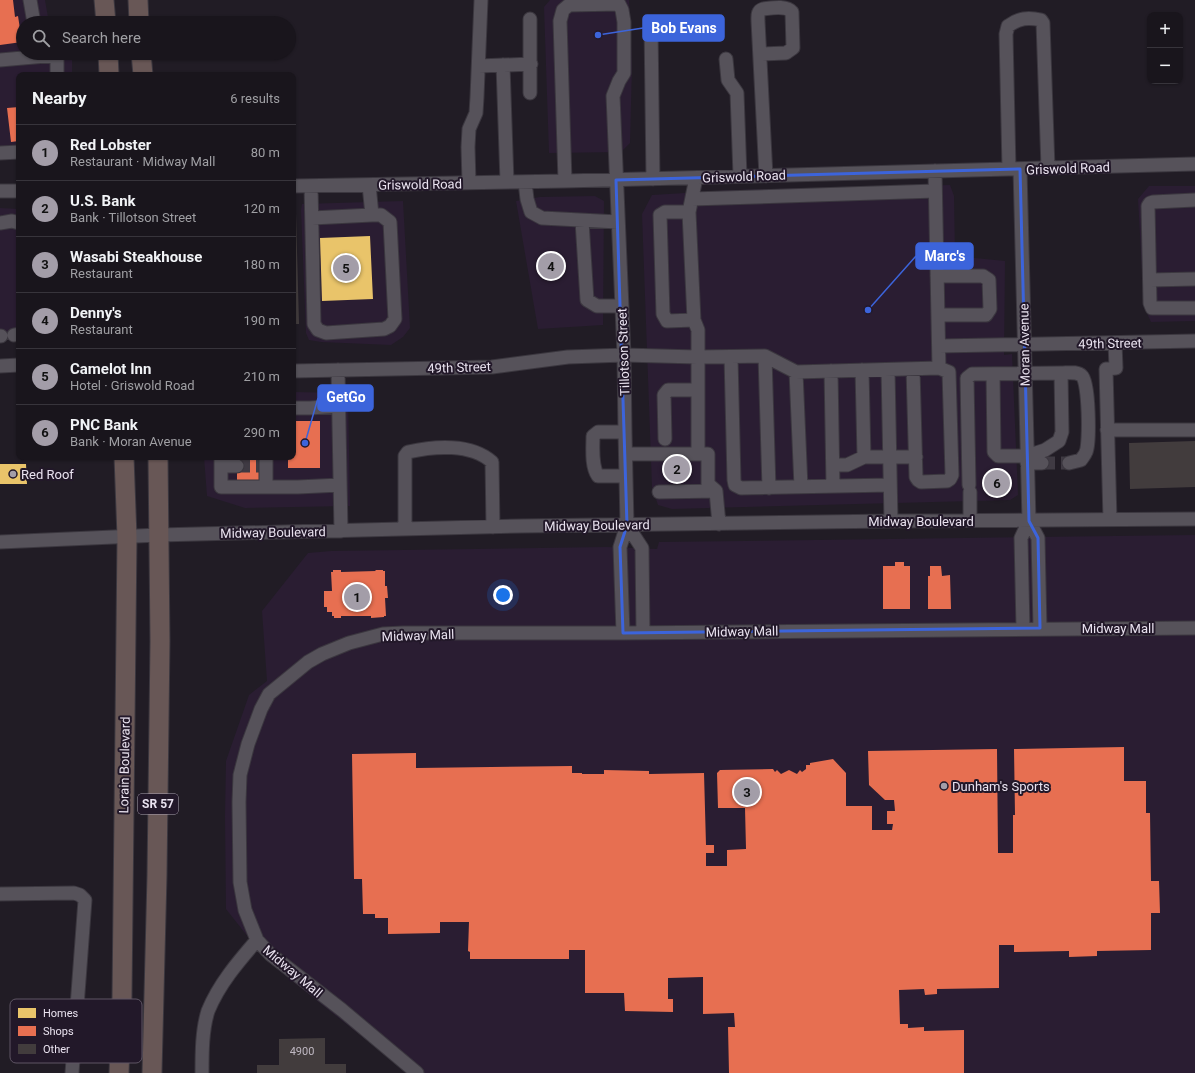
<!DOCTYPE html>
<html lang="en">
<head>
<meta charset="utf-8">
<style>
  body { margin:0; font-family:Roboto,sans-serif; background:#221e25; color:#f1f3f6 }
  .controls { position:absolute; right:12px; top:12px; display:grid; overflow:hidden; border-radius:8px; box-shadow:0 1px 3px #0004 }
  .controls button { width:36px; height:36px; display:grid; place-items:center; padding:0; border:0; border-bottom:1px solid #37343b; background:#19151c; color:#f1f3f6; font:20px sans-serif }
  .you { position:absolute; left:503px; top:595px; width:14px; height:14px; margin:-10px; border:3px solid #fff; border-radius:50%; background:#1a73e8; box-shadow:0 0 0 6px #1a73e833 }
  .badge { display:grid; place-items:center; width:26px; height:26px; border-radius:50%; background:#a39da8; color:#111; font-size:13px; font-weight:700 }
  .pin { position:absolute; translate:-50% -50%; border:2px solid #fff; box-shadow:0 1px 4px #0006 }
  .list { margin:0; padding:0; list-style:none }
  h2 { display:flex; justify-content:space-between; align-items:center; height:52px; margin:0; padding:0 16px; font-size:17px }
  h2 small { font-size:13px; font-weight:400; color:#9f9fa3 }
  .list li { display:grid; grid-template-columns:26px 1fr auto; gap:12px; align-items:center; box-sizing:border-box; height:56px; padding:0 16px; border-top:1px solid #37343b }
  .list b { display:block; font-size:15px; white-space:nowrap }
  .list p { margin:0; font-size:13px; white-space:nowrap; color:#9f9fa3 }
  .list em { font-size:13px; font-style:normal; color:#9f9fa3 }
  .icon { flex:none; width:22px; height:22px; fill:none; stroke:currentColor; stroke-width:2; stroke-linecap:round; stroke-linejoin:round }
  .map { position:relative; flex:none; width:1195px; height:1073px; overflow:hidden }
  .search { position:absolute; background:#19151c; box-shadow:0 1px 3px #0004; left:16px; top:16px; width:280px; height:44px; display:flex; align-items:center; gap:10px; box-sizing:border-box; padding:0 14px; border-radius:22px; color:#9f9fa3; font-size:15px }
  .panel { position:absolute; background:#19151c; box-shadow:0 1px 3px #0004; left:16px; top:72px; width:280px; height:388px; border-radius:8px }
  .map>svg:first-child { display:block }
</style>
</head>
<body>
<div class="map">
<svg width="1195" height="1073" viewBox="0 0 1195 1073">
  <rect width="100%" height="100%" fill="#211c25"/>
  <path fill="#2a1d32" d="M0 0H45L49 23H23V53H72V75H19V153L0 155Z
    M550 0H629L632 66 630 143 621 152 549 153 544 7Z
    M950 185 954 196 955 256 1005 261 1004 355 1012 354 1018 495 1010 500 672 509 658 505 652 487 642 214 652 195 734 190Z
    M1149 186H1195V321L1151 322 1144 307 1138 199Z
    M595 196 604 201 603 325 538 329 516 201 540 197Z
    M403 201 410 328 403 337 391 345 321 342 309 340 306 333 301 210 302 204Z
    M0 208 19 209V340H0Z
    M293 392 348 393 350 506 245 508 207 496 204 457H293Z
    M1195 535V1073H408L267 961 226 909 225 817 226 761 249 695 267 681 262 611 308 553 331 551 606 547 657 549 659 542Z"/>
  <path fill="#e9c46a" d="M370 236 373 299 322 301 320 238Z
    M0 464H26L27 484H0Z"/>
  <path fill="#e76f51" d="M0 0H13L15 17 18 16 22 42 0 45Z
    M19 107V141L11 142 7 108Z
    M293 421H320V468H288V457H293Z
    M237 457H259V482H237Z
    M895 562H904V566H910V609H883V566H895Z
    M930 566H941L942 576 950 575 951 609H928V576H930Z
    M333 570H341V572L376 571 375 570H383V571H385V586H387L388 598H385L386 616H384V617L371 618V616H341V618H334V616H332V612H327V607H324V591H332L331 572H333Z
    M1124 747V781H1146V813H1150L1151 881H1159L1160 913H1151V950L1097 951V956L1069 957V951L1014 952V945H999V988L937 989V994L925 995 924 989 899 990 900 1024H908V1028L924 1027V1031L964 1030V1073H729L728 1027H735L734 1013 703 1014V977L668 978V999H673V1012L625 1011 624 993H585V950H569V959H470V952L468 951 469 922H440V933L388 934V918H375V914H363L362 879H354L352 754 416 753V768L572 766V773H582V774H604V770L649 771V774L704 773 706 845H714V853H706V866H727V850L746 849 745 808H718L717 773 720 770 773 769 775 772 777 770 781 774 789 770 797 774 800 770 802 772 806 769V765H810V763L833 759 846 773V806H872V830H892L893 824H887V811H895L894 800H885L869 785 868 751 997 749 998 853H1013V815H1015L1014 749Z"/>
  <path fill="#423c3d" d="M293 213H296L299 324H293Z
    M1195 441V487L1130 489 1129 443Z
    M325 1038V1064H346V1073H257V1065H279V1039Z"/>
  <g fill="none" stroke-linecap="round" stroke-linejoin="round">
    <path stroke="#3f3a43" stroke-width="13" stroke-dasharray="13 6" stroke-linecap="butt" d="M1042 463H1069
      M237 466H259"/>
    <defs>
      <path id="minor" d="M30 0 34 23
        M530 19V93
        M651 25 653 179
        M760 54 786 53 793 48 792 12C786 5 772 8 763 9 757 11 758 16 758 21L766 176
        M726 59 728 80 737 93 740 176
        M0 60 57 55V75
        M503 65 507 182
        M479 66 531 64
        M0 153 19 152
        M1009 169 1006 34 1008 26C1019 18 1028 17 1041 20L1043 23 1048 168
        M1020 169 1029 521 1021 538 1023 628
        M935 171 939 368
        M696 178 689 212 694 320 698 330V454
        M565 181 560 21 563 10 569 5 619 4 622 10 624 22V73L619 81 613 96 624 355 625 432 627 525 620 547 623 633
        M525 182 527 199 531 212 542 218 618 222
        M469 183 468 147 469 129 476 113 477 97 481 0
        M293 186 565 181 1195 164
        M311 186 314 324 318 330 326 333 384 329 390 326 395 319 390 222 381 215H372L369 185
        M0 191H19
        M692 199 935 191
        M1195 200 1153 202 1150 203 1148 206 1150 303 1152 308H1195
        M689 212H665L660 215 663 314 667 321 694 320
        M312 218 372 215
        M582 221 587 300 597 306H622
        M0 223 12 221 19 223
        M937 276H983L989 280 990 309 986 315H938
        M1150 280 1195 279
        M14 335 19 334
        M0 336H1
        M939 346 1195 341
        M765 356 769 488
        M731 357 734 480 735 485 741 488 890 485
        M0 366 19 365
        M338 370 341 531
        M862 370 864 457
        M888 370 891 521
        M293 371 492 367 568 357 624 355 697 357 765 356 796 372 939 368 949 372 952 475 950 479 947 481 921 482 918 480 916 477 913 369
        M831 371 833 486
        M796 372 801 487
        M1061 373C1068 373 1077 371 1082 376 1089 381 1090 443 1086 452 1085 455 1082 458 1081 460L1069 463
        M293 408H310L339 406
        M1107 430H1195
        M625 432H598L593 436C593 448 591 466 598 476H626
        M665 439 664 395 668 390H697
        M626 454H708V484L716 491 719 524
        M221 457V487H266
        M266 457V487H298L340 485
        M1027 463H1042
        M833 465H847L864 457H916
        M221 466H237
        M969 485 967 378 972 374 1061 373 1062 432 1059 441 1045 450 1027 456H998L994 452 993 374
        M659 492 716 491
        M970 492V521
        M1110 520 1106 369 1116 368 1115 343
        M1029 521 1038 538 1040 628
        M627 525 642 548 643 633
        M405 529V456L408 452C434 446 471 443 492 462L493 527
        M0 542 159 535 522 526 891 521 1195 519
        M0 894 74 893 80 895 85 900 72 1073
        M202 1073C202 1053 202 1030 208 1011 219 984 238 962 257 940
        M417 1073 342 1010 270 954 257 940 245 910 240 882 239 802 240 775 248 744 261 709 269 694 308 662 322 654 349 643 383 634 403 633H623L1195 628"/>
      <path id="highway" d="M104 0 106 23
        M138 0 139 23
        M108 53 109 75
        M141 53 143 75
        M119 1073 122 997 127 537 124 457
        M152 1073 157 875 160 641 158 457"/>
    </defs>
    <use href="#minor" stroke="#3b373f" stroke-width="15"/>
    <use href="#highway" stroke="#3b373f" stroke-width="21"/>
    <use href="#minor" stroke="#56525a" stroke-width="13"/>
    <use href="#highway" stroke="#685756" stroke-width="19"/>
  </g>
  <path fill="none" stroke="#3c64db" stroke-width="3" stroke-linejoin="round" d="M1020 169 1029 521 1038 538 1040 628 623 633 620 547 627 525 616 180Z"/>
  <g fill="#a39da8" stroke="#221829" stroke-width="1.5">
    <circle cx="13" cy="474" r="4"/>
    <circle cx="944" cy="786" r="4"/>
  </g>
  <g text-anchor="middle" stroke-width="4" stroke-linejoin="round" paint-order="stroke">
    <g font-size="11" fill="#bfb8c2">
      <text x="302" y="1055">4900</text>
    </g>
    <rect fill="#221829" stroke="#ada5b4" stroke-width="1" x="138" y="794" width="40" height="20" rx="3"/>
    <g font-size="12" font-weight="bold" fill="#e9e2ef">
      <text x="158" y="808">SR 57</text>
    </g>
    <g font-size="13" fill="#e9e2ef" stroke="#221829">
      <text transform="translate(1068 168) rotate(-2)" y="5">Griswold Road</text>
      <text transform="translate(744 176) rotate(-2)" y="5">Griswold Road</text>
      <text transform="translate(420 184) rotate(-1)" y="5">Griswold Road</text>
      <text transform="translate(1110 343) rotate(-1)" y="5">49th Street</text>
      <text transform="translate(1024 345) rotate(-91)" y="5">Moran Avenue</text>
      <text transform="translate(623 352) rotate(-92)" y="5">Tillotson Street</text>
      <text transform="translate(459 367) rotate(-2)" y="5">49th Street</text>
      <text x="921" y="526">Midway Boulevard</text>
      <text transform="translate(597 525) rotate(-1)" y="5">Midway Boulevard</text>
      <text transform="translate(273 532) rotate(-1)" y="5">Midway Boulevard</text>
      <text x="1118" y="633">Midway Mall</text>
      <text transform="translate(742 631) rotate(-1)" y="5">Midway Mall</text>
      <text transform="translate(418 635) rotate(-2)" y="5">Midway Mall</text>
      <text transform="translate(124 765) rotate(-89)" y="5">Lorain Boulevard</text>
      <text transform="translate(293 971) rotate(40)" y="5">Midway Mall</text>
    </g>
    <g font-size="13" fill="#e9e2ef" stroke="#221829" text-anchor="start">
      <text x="21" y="479">Red Roof</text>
      <text x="952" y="791">Dunham's Sports</text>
    </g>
  </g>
  <rect x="10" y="999" width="132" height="64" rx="6" fill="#221829" stroke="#5e5564" stroke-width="1"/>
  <rect x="18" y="1008" width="18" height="10" fill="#e9c46a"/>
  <rect x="18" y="1026" width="18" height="10" fill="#e76f51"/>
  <rect x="18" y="1044" width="18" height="10" fill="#423c3d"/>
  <g font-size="11" fill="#e9e2ef">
    <text x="43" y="1017">Homes</text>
    <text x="43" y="1035">Shops</text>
    <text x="43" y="1053">Other</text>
  </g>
  <path fill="none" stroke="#3c64db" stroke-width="1.5" d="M598 35L643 28M868 310L916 256M305 443L318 398"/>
  <g fill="#3c64db" stroke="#221829" stroke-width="1.5">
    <circle cx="598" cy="35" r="4"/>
    <circle cx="868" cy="310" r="4"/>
    <circle cx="305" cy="443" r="4"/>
  </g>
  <g fill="#3c64db" stroke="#3c64db" stroke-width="1.5">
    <rect x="643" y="15" width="81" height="26" rx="4"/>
    <rect x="916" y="243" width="57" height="26" rx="4"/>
    <rect x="318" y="385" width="55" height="26" rx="4"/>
  </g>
  <g font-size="14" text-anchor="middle" font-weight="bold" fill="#fff">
    <text x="684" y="33">Bob Evans</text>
    <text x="945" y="261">Marc's</text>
    <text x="346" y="402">GetGo</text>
  </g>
</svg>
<div class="controls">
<button>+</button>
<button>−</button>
</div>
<div class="you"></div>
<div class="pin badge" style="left:357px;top:597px">1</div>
<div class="pin badge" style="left:677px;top:469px">2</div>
<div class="pin badge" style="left:747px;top:792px">3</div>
<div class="pin badge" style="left:551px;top:266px">4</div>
<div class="pin badge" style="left:346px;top:268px">5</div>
<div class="pin badge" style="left:997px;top:483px">6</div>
<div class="search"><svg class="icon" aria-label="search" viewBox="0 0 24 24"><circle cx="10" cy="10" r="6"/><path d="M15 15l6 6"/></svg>Search here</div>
<section class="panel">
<h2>Nearby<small>6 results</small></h2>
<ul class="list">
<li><span class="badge">1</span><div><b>Red Lobster</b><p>Restaurant · Midway Mall</p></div><em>80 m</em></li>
<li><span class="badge">2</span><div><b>U.S. Bank</b><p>Bank · Tillotson Street</p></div><em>120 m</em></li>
<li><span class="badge">3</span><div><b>Wasabi Steakhouse</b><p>Restaurant</p></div><em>180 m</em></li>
<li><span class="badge">4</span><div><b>Denny's</b><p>Restaurant</p></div><em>190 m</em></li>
<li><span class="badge">5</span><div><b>Camelot Inn</b><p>Hotel · Griswold Road</p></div><em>210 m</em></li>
<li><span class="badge">6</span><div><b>PNC Bank</b><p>Bank · Moran Avenue</p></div><em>290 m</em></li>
</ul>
</section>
</div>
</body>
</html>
